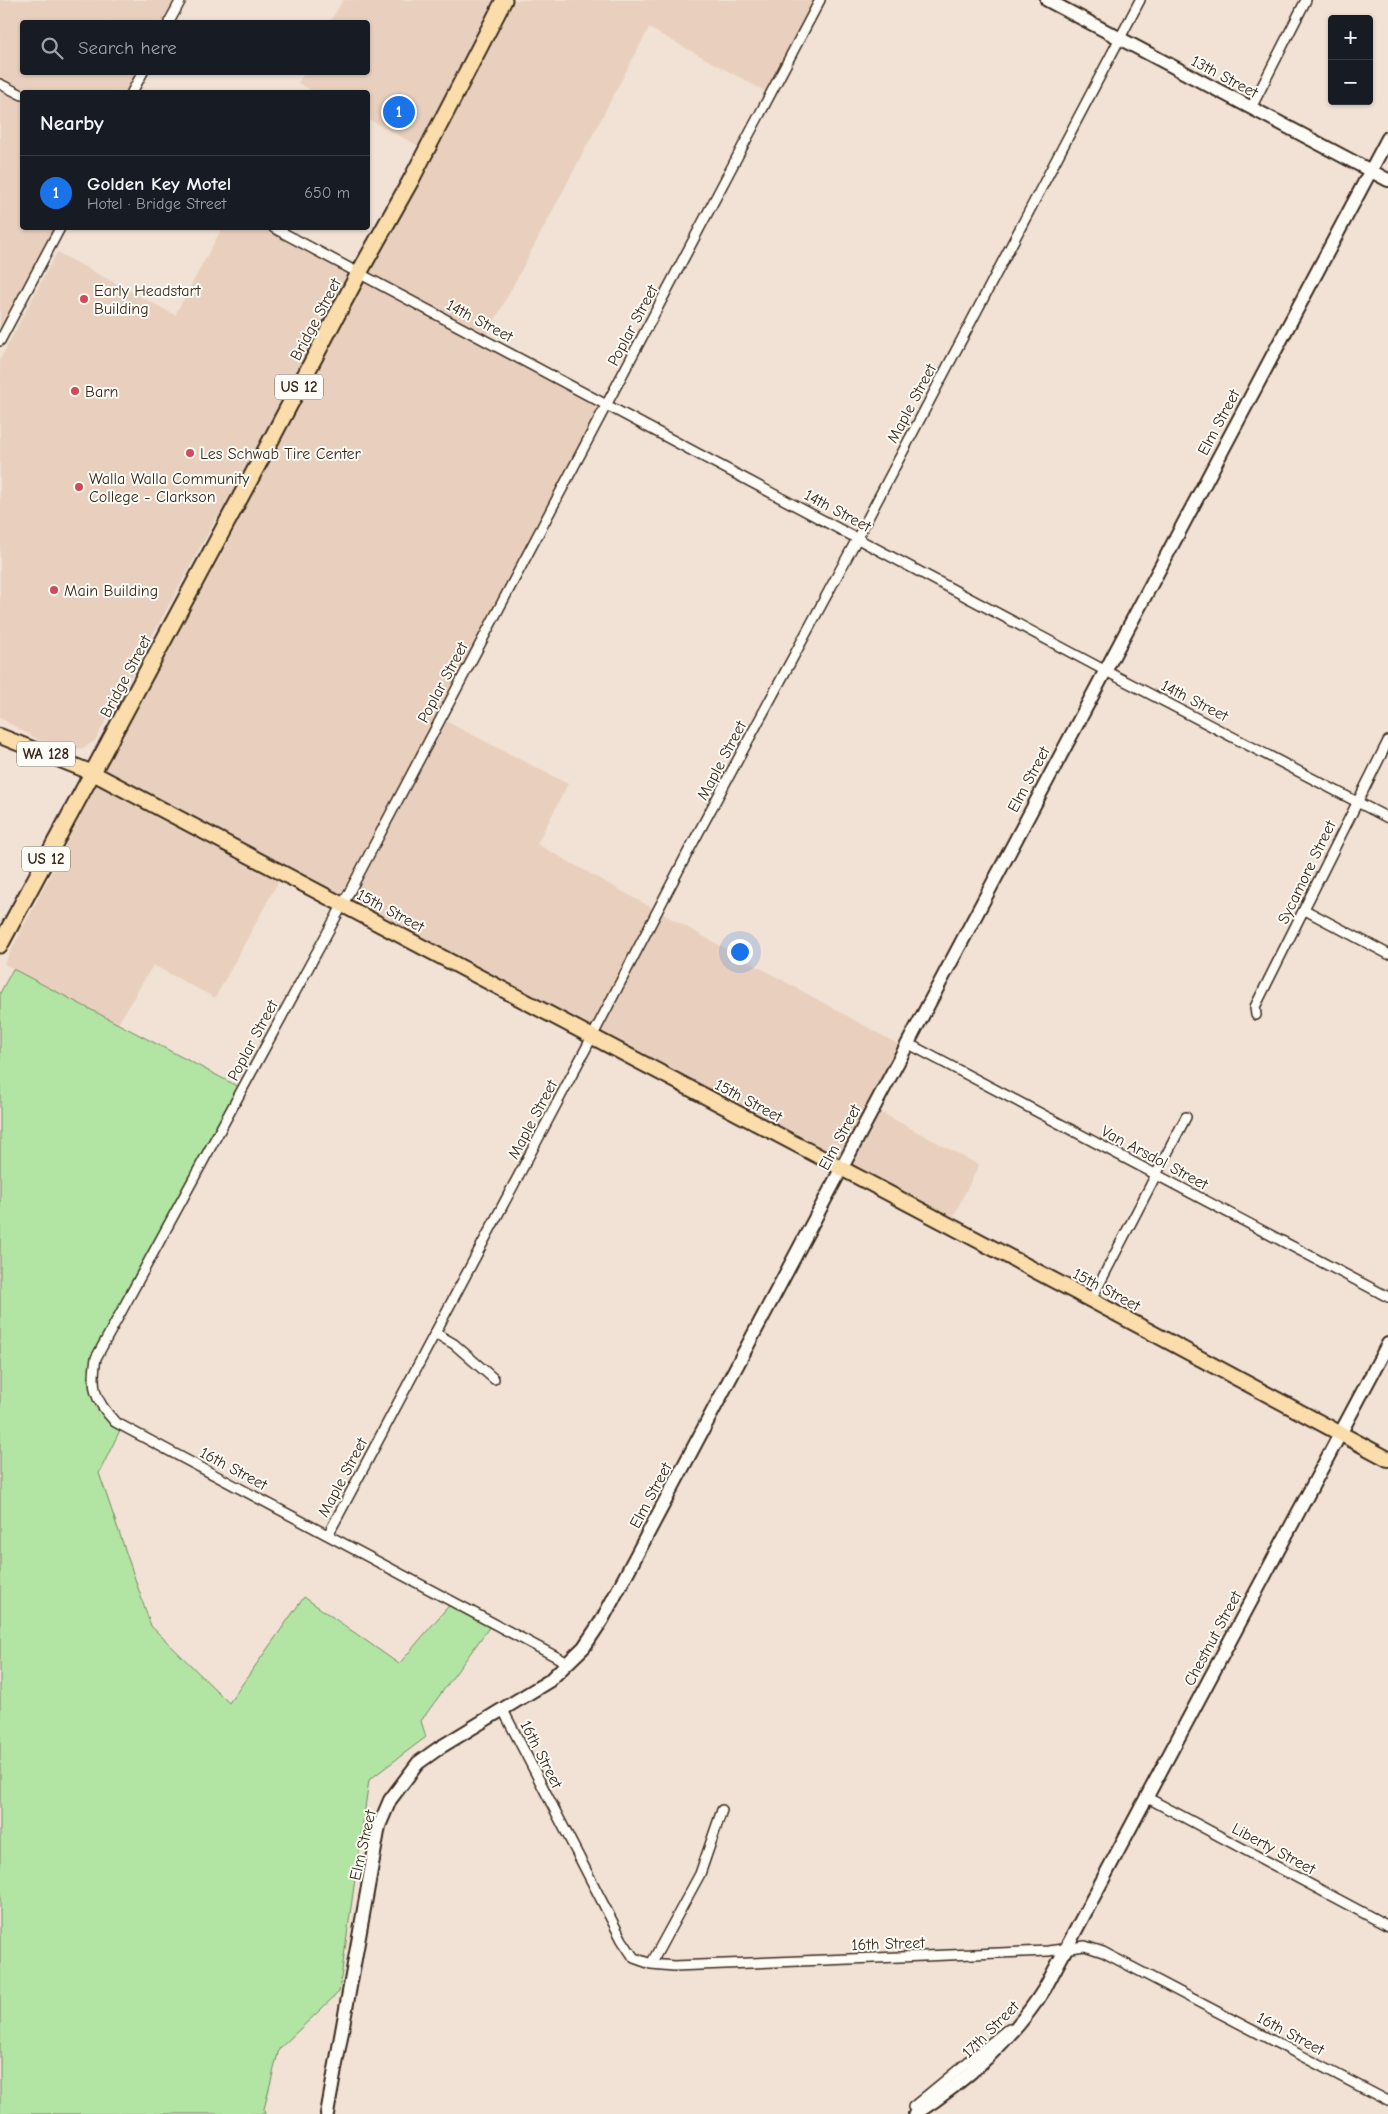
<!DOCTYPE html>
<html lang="en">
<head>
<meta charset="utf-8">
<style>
  body { margin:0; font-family:"Comic Neue",sans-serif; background:#20242c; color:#f1f3f6 }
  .controls { position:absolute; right:15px; top:15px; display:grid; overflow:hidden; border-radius:5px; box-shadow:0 1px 4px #0004 }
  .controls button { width:45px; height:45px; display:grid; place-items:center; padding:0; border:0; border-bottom:1px solid #363941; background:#171b24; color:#f1f3f6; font:25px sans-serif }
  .you { position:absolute; left:739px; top:951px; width:18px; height:18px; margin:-12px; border:4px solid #fff; border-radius:50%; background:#1a73e8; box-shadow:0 0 0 8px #1a73e833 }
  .badge { display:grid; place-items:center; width:32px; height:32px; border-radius:50%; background:#1a73e8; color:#fff; font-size:16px; font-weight:700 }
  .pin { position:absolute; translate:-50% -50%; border:2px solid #fff; box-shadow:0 1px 5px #0006 }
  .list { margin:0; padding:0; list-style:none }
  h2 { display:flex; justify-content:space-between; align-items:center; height:65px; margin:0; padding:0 20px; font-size:21px }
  h2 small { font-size:16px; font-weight:400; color:#9ea1a6 }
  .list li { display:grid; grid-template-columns:32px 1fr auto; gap:15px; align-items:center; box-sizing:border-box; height:75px; padding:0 20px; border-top:1px solid #363941 }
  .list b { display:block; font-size:19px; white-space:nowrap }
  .list p { margin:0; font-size:16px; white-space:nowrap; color:#9ea1a6 }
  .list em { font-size:16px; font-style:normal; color:#9ea1a6 }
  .icon { flex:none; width:28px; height:28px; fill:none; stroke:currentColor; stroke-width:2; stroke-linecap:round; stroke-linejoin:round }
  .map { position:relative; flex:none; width:1388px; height:2114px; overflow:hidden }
  .search { position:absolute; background:#171b24; box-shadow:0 1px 4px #0004; left:20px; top:20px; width:350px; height:55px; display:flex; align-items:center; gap:12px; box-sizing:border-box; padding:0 18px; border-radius:5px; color:#9ea1a6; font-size:19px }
  .panel { position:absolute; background:#171b24; box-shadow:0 1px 4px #0004; left:20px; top:90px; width:350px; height:140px; border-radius:5px }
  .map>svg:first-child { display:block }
</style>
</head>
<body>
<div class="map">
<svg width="1388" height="2114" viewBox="0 0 1388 2114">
  <rect width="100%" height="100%" fill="#f1e2d5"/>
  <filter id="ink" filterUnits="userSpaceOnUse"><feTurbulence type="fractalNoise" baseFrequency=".02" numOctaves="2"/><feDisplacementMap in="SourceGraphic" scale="10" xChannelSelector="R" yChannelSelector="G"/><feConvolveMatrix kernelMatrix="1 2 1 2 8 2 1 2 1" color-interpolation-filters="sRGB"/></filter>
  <g filter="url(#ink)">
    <path fill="#e9d0be" d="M0 0H181L169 22H22V72L143 73 132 92H22V228H59L0 336Z
      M343 0H820L770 94 649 28 485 339 607 404 440 718 568 784 537 844 905 1048 873 1108 979 1165 949 1225 283 873 215 998 153 965 118 1024 4 964 117 746 236 527 217 517 95 741 83 748 68 750 49 746 0 718V359L57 252 175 315 222 228H274L358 273 426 150 368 119V92H315L298 83 304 73 368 72V22H330Z"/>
    <path fill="#b2e4a4" stroke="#768761" d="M13 969 243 1089 96 1358 100 1406 122 1426 99 1473 151 1626 229 1703 304 1597 399 1664 452 1602 493 1622 421 1721 426 1737 369 1780 339 1992 279 2049 264 2109 265 2114H0V993Z"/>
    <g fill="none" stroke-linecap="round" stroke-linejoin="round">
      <defs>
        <path id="street" d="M169 22 181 0
          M0 84 22 95
          M132 92 143 72
          M1251 108 1306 0
          M274 228 1104 670 1388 818
          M0 341 60 228
          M1305 910 1388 954
          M1256 1015 1255 1007 1388 741
          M907 1043 1388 1297
          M1091 1300 1186 1117
          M435 1333 454 1344 494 1379
          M328 1535 592 1037 688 852 858 537 1140 0
          M568 1663 115 1422C94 1399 91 1388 96 1358L343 904 820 0
          M503 1710 622 1940 634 1958 651 1964 674 1966 1048 1951 1085 1946 1103 1952 1388 2101
          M1146 1797 1388 1926
          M651 1964 700 1874 722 1810
          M913 2107 1009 2028"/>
        <path id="secondary" d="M1047 0 1388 180
          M327 2114 379 1826 390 1800 418 1763 439 1748 549 1681 584 1647 602 1620 1388 138
          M915 2114C965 2082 1014 2038 1045 1988L1388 1344"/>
        <path id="primary" d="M0 736 93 773 110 782 1091 1300 1388 1459"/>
        <path id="highway" d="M0 945 262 457 359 273 411 180 504 0"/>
      </defs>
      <use href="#street" stroke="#3b2a1e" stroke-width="12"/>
      <use href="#secondary" stroke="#3b2a1e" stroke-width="16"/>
      <use href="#primary" stroke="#3b2a1e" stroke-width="18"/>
      <use href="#highway" stroke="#3b2a1e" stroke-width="19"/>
      <use href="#street" stroke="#fdfcf7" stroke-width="9"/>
      <use href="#secondary" stroke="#fdfcf7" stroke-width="12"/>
      <use href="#primary" stroke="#faddab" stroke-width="14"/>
      <use href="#highway" stroke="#faddab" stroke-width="15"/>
    </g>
  </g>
  <g fill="#d1495b" stroke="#fdfcf7" stroke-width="2">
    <circle cx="84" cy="299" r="5"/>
    <circle cx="75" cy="391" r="5"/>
    <circle cx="190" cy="453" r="5"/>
    <circle cx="79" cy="487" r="5"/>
    <circle cx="54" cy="590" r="5"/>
  </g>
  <g text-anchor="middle" stroke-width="4" stroke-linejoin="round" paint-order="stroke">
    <g fill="#fdfcf7" stroke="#75695f" stroke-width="1">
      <rect x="275" y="374.5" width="48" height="25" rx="4"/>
      <rect x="17" y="741.5" width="58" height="25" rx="4"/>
      <rect x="22" y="846.5" width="48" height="25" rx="4"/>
    </g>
    <g font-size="15" font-weight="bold" fill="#3b2a1e">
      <text x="299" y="392">US 12</text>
      <text x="46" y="759">WA 128</text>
      <text x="46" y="864">US 12</text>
    </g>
    <g font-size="16" fill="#3b2a1e" stroke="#fdfcf7">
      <text transform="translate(1225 76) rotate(28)" y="6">13th Street</text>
      <text transform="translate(315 319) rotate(-62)" y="6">Bridge Street</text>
      <text transform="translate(480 320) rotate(28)" y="6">14th Street</text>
      <text transform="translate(632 325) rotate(-62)" y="6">Poplar Street</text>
      <text transform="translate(911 403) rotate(-62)" y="6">Maple Street</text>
      <text transform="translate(1218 422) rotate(-62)" y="6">Elm Street</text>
      <text transform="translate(838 510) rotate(28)" y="6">14th Street</text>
      <text transform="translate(125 676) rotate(-62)" y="6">Bridge Street</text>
      <text transform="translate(442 682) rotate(-62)" y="6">Poplar Street</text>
      <text transform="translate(1195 700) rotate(27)" y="6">14th Street</text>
      <text transform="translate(721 760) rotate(-62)" y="6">Maple Street</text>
      <text transform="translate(1028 779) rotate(-62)" y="6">Elm Street</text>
      <text transform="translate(1306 872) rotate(-64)" y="6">Sycamore Street</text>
      <text transform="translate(391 910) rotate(28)" y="6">15th Street</text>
      <text transform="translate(252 1040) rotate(-62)" y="6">Poplar Street</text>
      <text transform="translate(749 1100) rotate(28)" y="6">15th Street</text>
      <text transform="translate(532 1119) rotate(-62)" y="6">Maple Street</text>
      <text transform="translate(839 1137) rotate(-62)" y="6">Elm Street</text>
      <text transform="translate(1155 1157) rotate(28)" y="6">Van Arsdol Street</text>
      <text transform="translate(1107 1289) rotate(28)" y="6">15th Street</text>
      <text transform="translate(234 1468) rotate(28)" y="6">16th Street</text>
      <text transform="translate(342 1477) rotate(-62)" y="6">Maple Street</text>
      <text transform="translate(650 1495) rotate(-62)" y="6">Elm Street</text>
      <text transform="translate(1212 1638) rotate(-62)" y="6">Chestnut Street</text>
      <text transform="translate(542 1754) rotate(63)" y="6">16th Street</text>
      <text transform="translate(362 1845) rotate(-77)" y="6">Elm Street</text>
      <text transform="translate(1274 1848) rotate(28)" y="6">Liberty Street</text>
      <text transform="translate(888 1943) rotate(-2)" y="6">16th Street</text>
      <text transform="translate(990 2029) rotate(-45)" y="6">17th Street</text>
      <text transform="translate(1291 2033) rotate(28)" y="6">16th Street</text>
    </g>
    <g font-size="16" fill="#3b2a1e" stroke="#fdfcf7" text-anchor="start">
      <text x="94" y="296">Early Headstart<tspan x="94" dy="18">Building</tspan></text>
      <text x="85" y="397">Barn</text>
      <text x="200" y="459">Les Schwab Tire Center</text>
      <text x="89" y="484">Walla Walla Community<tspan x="89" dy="18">College - Clarkson</tspan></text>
      <text x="64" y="596">Main Building</text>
    </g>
  </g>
</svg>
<div class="controls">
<button>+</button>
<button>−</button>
</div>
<div class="you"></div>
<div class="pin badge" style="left:399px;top:112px">1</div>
<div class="search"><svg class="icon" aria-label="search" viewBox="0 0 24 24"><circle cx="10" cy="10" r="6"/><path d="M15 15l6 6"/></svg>Search here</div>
<section class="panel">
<h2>Nearby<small></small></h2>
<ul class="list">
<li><span class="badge">1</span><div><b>Golden Key Motel</b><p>Hotel · Bridge Street</p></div><em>650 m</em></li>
</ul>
</section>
</div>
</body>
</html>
